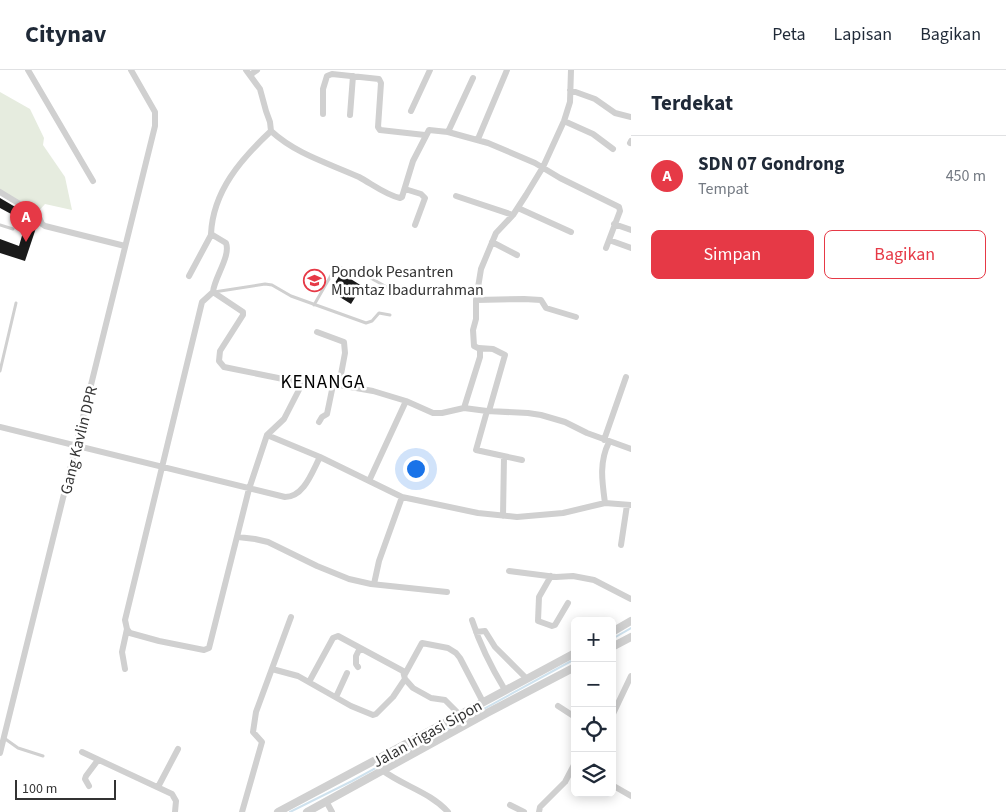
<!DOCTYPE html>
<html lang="id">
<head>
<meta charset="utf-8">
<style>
  body { margin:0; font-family:"Source Sans 3",sans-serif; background:#f6f6f7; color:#1f2937 }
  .controls { position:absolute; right:15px; bottom:15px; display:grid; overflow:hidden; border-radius:8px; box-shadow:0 2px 12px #0003 }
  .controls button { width:45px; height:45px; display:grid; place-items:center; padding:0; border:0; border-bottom:1px solid #e0e1e3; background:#fff; color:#1f2937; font:25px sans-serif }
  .scale { position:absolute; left:15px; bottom:12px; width:101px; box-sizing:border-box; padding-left:5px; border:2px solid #333; border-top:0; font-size:14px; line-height:18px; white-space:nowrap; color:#333; -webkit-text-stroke:4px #fff; paint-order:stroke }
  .you { position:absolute; left:415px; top:398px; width:18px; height:18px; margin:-12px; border:4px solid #fff; border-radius:50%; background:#1a73e8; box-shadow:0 0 0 8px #1a73e833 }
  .badge { display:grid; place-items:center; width:32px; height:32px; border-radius:50%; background:#e63946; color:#fff; font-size:16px; font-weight:700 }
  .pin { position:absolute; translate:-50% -41px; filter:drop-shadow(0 1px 2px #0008) }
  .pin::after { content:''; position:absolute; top:26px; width:18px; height:15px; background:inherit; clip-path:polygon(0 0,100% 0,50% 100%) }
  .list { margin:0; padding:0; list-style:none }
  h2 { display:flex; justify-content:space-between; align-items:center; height:65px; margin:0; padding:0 20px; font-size:21px }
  h2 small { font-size:16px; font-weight:400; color:#747a83 }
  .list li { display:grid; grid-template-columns:32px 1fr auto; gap:15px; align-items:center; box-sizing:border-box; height:80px; padding:0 20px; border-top:1px solid #e0e1e3 }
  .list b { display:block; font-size:19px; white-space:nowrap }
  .list p { margin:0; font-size:16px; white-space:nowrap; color:#747a83 }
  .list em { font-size:16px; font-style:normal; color:#747a83 }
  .actions { display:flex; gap:10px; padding:15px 20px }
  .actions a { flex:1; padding:11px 0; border:1px solid #e63946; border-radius:8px; text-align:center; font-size:18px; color:#e63946 }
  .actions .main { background:#e63946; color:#fff }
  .icon { flex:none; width:28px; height:28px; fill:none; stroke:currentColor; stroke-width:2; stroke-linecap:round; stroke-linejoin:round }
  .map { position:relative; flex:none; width:631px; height:742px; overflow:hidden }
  header { display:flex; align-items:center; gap:30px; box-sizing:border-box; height:70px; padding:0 25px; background:#fff; border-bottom:1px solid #e0e1e3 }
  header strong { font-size:24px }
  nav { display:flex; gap:28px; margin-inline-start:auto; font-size:18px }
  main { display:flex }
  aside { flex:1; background:#fff }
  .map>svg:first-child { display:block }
</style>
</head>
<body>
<header>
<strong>Citynav</strong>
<nav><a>Peta</a><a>Lapisan</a><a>Bagikan</a></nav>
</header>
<main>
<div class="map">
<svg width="631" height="742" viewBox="0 0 631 742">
  <rect width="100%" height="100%" fill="#fff"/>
  <path fill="#e6ecdf" d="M0 22 30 39 44 68 43 75 65 107 72 140 45 134 37 143 0 120Z"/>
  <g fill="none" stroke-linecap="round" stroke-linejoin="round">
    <path stroke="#cfe2ee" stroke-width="2" d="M612 569 631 558
      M290 742 352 711 575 589"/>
  </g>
  <path fill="#1a1a1a" d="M0 128 34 148 36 152 33 157 36 158 25 191 0 183V169L19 176 26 152 0 138Z
    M341 203 362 216 351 234 330 221Z"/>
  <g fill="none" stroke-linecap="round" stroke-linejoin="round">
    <path stroke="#d0d0d0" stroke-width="3" d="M0 155 13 159
      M214 222 265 214 272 215 291 226 366 253 372 251 379 243 390 245
      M314 235 333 202 341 198 367 206 401 225
      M0 301 16 233
      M4 668 18 678 43 686"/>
    <path stroke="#d0d0d0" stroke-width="6" d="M28 0 93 111
      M246 0 260 19 266 41 270 52 271 61C296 84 328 93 359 107 372 114 386 125 400 128L402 127 413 91 429 60 448 62 488 73 535 93 560 108 619 137 620 141 606 178
      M250 5 257 0
      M570 20 595 29 615 43 631 47
      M411 41 430 0
      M323 44V19L327 6 332 4 379 9 381 13 378 57 380 60 425 65
      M350 45 353 6
      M564 51 593 64 613 79
      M448 62 473 8
      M478 69 507 0
      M630 73 631 71
      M405 119 421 124 425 128 415 155
      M0 122 38 145 42 154 45 156 125 176
      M456 126 513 145
      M518 138 571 162
      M614 154 631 160
      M609 170 631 178
      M492 172 517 185
      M189 206 211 165
      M213 222 243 242V245L220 281 219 291 224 297 288 310 339 315 373 321 406 331 433 343H442L464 338 487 341 528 343 541 345 565 352 587 363 631 379
      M476 230 524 229 541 230 546 238 576 247
      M317 262 344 272 345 283 339 315
      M479 278 493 279 505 285 489 341
      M464 338 480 287V279L474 276 473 260 476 249V230L481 199 496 163 513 145 526 125 543 97 564 51 570 32 571 0
      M487 341 476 380 522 390
      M319 352 322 347 327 344 333 315
      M0 357 285 427C304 427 312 402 320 387
      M267 365 320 387 402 427 478 443 517 447 563 443 605 433 631 435
      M604 370 626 307
      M369 411 406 331
      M605 433C602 411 599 392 609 372
      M503 446 504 387
      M238 467 255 469 268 472 317 496 349 509 371 514 447 522
      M621 475 627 435
      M509 501 556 507 573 506 594 510 631 529
      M551 506 539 527 538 551 552 556 555 555 568 533
      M374 514 379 491 402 427
      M472 550C480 575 491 597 505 620
      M127 559 130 563 159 571 204 580 209 578 249 419 267 365 284 349 303 312
      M476 562 485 561 495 577 526 608
      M358 597 356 594V586L360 578
      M125 599 122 582 127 559 125 550 202 232 213 222C214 208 231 186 226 173L211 164C213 121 241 89 271 61
      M272 599 298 606 351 636 373 645 376 644 393 627 405 609
      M405 604 422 573 448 578 456 583 460 588 483 632
      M309 612 333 568 338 566 403 601 405 609 413 618 431 628 445 630 460 645
      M336 627 347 603
      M558 636 575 647
      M612 646 631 606
      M82 682 172 724 176 731 175 742
      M0 683 155 56V42L131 0
      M382 700C403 716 430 722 448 742
      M612 715 631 726
      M89 716 85 709 86 706 98 690
      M158 717 178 679
      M326 731 332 742
      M510 735 524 742
      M242 742 262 672 253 662 256 642 291 547
      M539 742 540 737 565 712 575 693"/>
    <path stroke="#d0d0d0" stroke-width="8" d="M612 562 631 551
      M612 577 631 567
      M278 742C377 689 476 637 575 583
      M307 742 487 643 575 597"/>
  </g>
  <defs>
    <symbol id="school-ring" viewBox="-11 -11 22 22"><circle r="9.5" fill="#fff" stroke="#e63946" stroke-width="1.5"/><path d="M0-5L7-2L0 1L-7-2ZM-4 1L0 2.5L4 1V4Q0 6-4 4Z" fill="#e63946"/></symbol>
  </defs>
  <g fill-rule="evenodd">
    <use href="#school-ring" x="302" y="198" width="25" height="25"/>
  </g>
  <g text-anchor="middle" stroke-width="5" stroke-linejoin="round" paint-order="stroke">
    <g font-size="16" fill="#333" stroke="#fff" text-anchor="start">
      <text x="331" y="207">Pondok Pesantren<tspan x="331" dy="18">Mumtaz Ibadurrahman</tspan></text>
    </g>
    <g font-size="16" fill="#333" stroke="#fff">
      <text transform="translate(78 370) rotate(-76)" y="6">Gang Kavlin DPR</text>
      <text transform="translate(427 663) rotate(-29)" y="6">Jalan Irigasi Sipon</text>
    </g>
    <g font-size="19" letter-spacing="1" fill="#000" stroke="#fff">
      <text x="323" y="318">KENANGA</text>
    </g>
  </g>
</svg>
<div class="controls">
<button>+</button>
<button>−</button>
<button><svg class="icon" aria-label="locate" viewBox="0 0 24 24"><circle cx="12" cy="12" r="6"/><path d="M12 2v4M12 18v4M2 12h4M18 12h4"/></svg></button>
<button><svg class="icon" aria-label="layers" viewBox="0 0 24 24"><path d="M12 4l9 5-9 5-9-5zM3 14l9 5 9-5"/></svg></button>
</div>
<div class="scale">100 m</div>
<div class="you"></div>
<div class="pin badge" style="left:26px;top:172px">A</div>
</div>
<aside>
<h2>Terdekat<small></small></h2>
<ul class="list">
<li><span class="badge">A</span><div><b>SDN 07 Gondrong</b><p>Tempat</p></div><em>450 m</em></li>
</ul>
<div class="actions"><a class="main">Simpan</a><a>Bagikan</a></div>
</aside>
</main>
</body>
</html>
